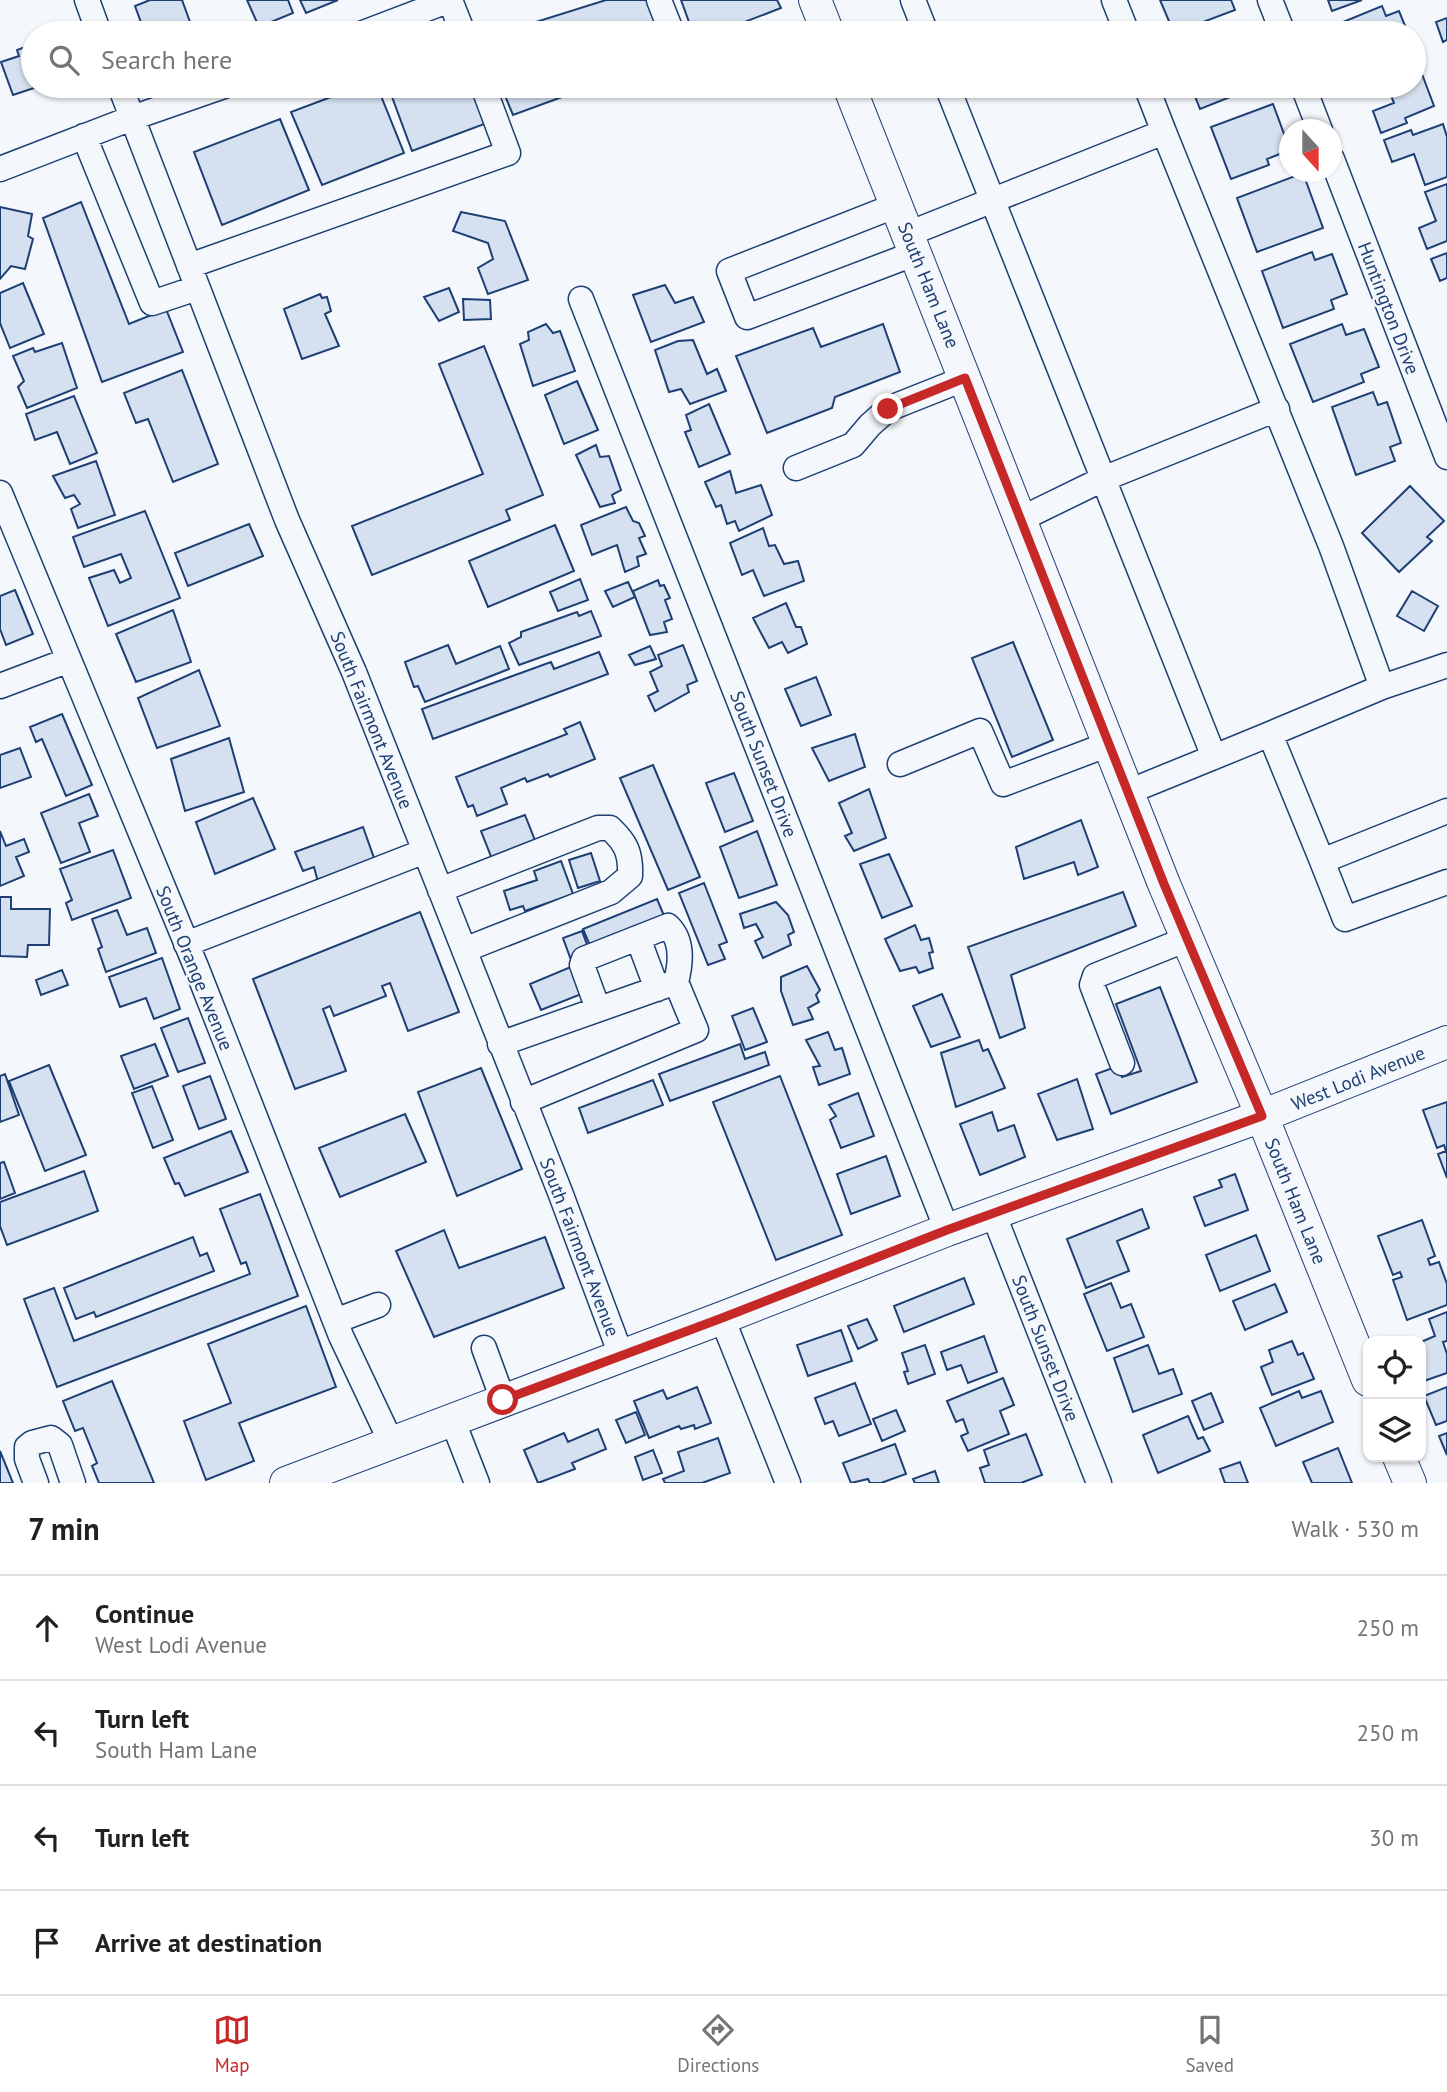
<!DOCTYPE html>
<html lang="en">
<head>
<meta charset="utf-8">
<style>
  body { margin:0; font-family:"PT Sans",sans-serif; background:#f2f2f2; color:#202124 }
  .controls { position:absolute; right:21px; bottom:21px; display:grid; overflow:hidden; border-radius:14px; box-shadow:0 2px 5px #0004 }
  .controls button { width:63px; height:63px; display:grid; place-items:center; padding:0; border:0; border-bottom:2px solid #e0e0e0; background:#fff; color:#202124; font:35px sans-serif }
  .compass { position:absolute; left:1279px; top:119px; width:63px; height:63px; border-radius:50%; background:#fff; box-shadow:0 2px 5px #0004; rotate:159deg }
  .stop { position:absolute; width:21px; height:21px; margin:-16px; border:5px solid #c62828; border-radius:50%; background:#fff }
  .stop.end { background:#c62828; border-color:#fff; box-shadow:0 2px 7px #0008 }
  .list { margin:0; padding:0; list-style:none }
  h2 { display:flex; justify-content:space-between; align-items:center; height:91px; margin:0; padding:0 28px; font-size:30px }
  h2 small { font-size:23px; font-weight:400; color:#757577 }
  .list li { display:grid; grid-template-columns:46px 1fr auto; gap:21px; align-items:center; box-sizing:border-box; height:105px; padding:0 28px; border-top:2px solid #e0e0e0 }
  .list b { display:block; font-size:26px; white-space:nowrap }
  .list p { margin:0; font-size:23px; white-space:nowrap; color:#757577 }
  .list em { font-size:23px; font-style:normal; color:#757577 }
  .icon { flex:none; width:38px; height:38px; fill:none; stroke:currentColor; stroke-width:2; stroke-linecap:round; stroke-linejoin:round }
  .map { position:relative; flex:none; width:1447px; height:1483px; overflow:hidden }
  .search { position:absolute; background:#fff; box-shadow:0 2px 5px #0004; left:21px; right:21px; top:21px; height:77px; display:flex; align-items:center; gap:18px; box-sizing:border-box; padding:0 24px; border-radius:38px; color:#757577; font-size:26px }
  .sheet { height:511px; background:#fff }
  nav { display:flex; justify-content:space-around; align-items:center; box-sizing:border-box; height:98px; border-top:2px solid #e0e0e0; background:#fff; font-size:19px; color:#757577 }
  nav a { display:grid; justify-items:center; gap:4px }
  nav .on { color:#c62828 }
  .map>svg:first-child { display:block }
</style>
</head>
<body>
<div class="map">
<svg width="1447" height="1483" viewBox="0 0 1447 1483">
  <rect width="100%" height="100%" fill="#f4f7fb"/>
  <path fill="#d5e0f0" stroke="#1d3f73" stroke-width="2" d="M150 0H182L194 33H145L135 6Z
    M247 0H288L293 13 259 27Z
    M300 0H338L306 13Z
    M606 0H649L662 33H501Z
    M681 0H777L781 8 716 33H693Z
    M1160 0H1231L1235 10 1174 33Z
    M1328 0H1362L1332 11Z
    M1382 6 1386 16 1399 11 1408 33H1342L1338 24Z
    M1447 18V40L1443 42 1436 22Z
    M33 44V86H40L13 95 1 62 19 56 17 50Z
    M1416 58 1434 106 1405 118 1407 123 1381 133 1373 111 1394 103 1387 86H1414V59Z
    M360 86H377L404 153 322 185 291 112Z
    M388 86H472L487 123 412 151Z
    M501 86H592L513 115Z
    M1191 86H1244L1237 89 1238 94 1200 109Z
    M1273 104 1290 150 1267 159 1269 165 1231 179 1211 127Z
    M280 119 309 190 222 225 194 152Z
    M1443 124 1447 137V177L1425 185 1414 154 1392 162 1384 140 1411 130 1413 135Z
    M1303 173 1323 228 1257 252 1237 198Z
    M1447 184V241L1427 249 1419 228 1436 221 1425 192Z
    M81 202 129 324 166 309 183 352 102 382 43 218Z
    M0 207 32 214 28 236 33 239 25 269 11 266 0 279Z
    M461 212 505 221 528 280 488 294 478 268 493 259 488 243 453 231Z
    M1312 252 1315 260 1332 254 1347 294 1331 300 1334 309 1283 328 1262 271Z
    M1447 253V278L1440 281 1431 259Z
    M23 283 44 334 10 348 0 323V293Z
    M665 285 675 303 693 297 704 322 651 342 633 295Z
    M449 288 459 312 439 321 424 297Z
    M320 294 322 298 327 297 331 311 325 314 339 346 302 359 284 309Z
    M463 299 490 300 491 319 464 320Z
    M546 324 553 333 560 331 575 371 533 386 520 344 529 340 528 332Z
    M883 324 900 372 835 397 832 408 767 433 736 356 813 328 821 347Z
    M1342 324 1346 335 1364 329 1379 367 1361 374 1364 382 1313 402 1290 344Z
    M693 340 707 374 717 369 726 391 690 404 681 389 669 392 655 350 678 341Z
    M62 343 77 388 27 408 18 387 24 381 13 356 33 348 35 352Z
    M484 346 543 495 506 510 510 520 372 575 352 526 483 474 439 364Z
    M182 370 218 464 173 482 148 419 136 423 124 393Z
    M577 381 598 430 564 444 545 395Z
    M1373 392 1378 405 1387 402 1401 443 1390 447 1395 461 1356 475 1332 407Z
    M74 396 97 453 70 464 57 432 35 440 26 414Z
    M709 404 730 454 699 467 685 432 691 430 686 415Z
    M596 445 600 457 609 456 621 490 612 495 615 503 600 507 576 455Z
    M96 461 115 515 78 528 71 509 80 504 74 495 65 498 53 476Z
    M730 471 736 493 761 485 772 515 739 531 735 521 727 524 721 505 716 507 705 482Z
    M1410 486 1444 521 1427 537 1432 541 1399 572 1362 533Z
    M626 507 633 521 639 523 645 536 639 538 646 554 637 557 639 566 625 572 617 545 592 555 581 525Z
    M145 511 180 598 108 626 89 578 114 570 120 583 131 578 121 554 84 567 73 537Z
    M249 524 263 556 188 586 175 553Z
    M555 525 574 571 488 607 469 561Z
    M763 528 769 546 775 545 784 564 798 561 804 581 764 596 753 570 742 575 730 543Z
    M580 579 588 600 558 611 550 592Z
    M658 580 660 586 664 585 670 598 665 600 672 619 664 622 667 632 650 635 633 591Z
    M628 582 635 597 613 607 605 591Z
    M15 590 33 634 6 645 0 629V596Z
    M1412 591 1438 606 1424 631 1397 616Z
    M786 603 796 627H801L807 644 788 653 782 642 769 648 753 618Z
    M173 610 191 662 136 682 116 634Z
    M591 611 601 636 519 665 509 643 521 637V632L577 612 579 616Z
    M1013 642 1053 740 1012 757 972 658Z
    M448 645 456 664 500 646 509 669 425 702 418 686 414 687 405 662Z
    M683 645 697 681 687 685 689 692 655 711 648 696 658 691 650 672 662 666 658 655Z
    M650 646 656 659 635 665 629 655Z
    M599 652 608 674 433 739 422 709 551 662 554 669Z
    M199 670 220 726 157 748 138 698Z
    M816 677 831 715 801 726 785 689Z
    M62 714 92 785 66 796 42 739 36 742 30 727Z
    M580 722 595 759 550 777 548 774 527 782 525 778 501 788 507 804 477 816 473 805 468 807 456 777 567 734 564 729Z
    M855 734 865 767 829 781 812 748Z
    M229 738 244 792 185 811 171 759Z
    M20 748 31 777 0 788V755Z
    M653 765 700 877 668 890 620 778Z
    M734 773 753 821 725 832 706 783Z
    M869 789 886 838 854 851 845 836 852 833 839 803Z
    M89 794 98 816 79 823 90 852 61 863 41 813Z
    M253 798 275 849 215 874 196 822Z
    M525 815 536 843 492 859 481 831Z
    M1081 820 1098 867 1078 875 1074 862 1024 879 1016 847Z
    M363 827 374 858 318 882 314 867 303 871 295 852Z
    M0 831 6 846 24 839 29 852 16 857 24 876 0 886Z
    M757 831 777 885 739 898 720 847Z
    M113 850 131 898 72 920 66 903 72 900 60 869Z
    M591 853 600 881 578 888 569 860Z
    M889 854 912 906 882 918 860 864Z
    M561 861 573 894 525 911 523 906 510 910 504 891 537 880 534 871Z
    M704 883 727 942 719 945 725 959 708 965 679 893Z
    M1123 892 1136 926 1011 975 1025 1028 1000 1038 968 947Z
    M0 897H11V909H50L49 945H28L27 957 0 956Z
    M657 899 665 918 591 948 583 929Z
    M776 902 788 915 794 932 788 935 791 945 763 958 755 941 763 937 756 924 744 928 740 914Z
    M117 910 127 935 147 928 156 953 106 972 98 949 102 947 92 919Z
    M420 912 459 1012 408 1031 390 983 382 986 386 996 334 1016 330 1006 323 1009 346 1071 295 1089 253 979Z
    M915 925 921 940 929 938 933 952 929 953 933 968 919 973 916 967 900 971 885 939Z
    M582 931 590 953 571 960 563 938Z
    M162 958 180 1009 154 1019 146 998 120 1007 109 977Z
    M573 966 584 993 541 1010 530 984Z
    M807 966 820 990 816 995 819 1002 808 1008 813 1019 793 1025 781 991V977Z
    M62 970 68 985 41 995 36 980Z
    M1160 987 1197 1082 1111 1114 1096 1074 1118 1066 1122 1077 1141 1071 1116 1004Z
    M942 994 960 1037 931 1047 913 1006Z
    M753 1008 767 1042 745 1050 732 1016Z
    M188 1018 205 1063 178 1072 161 1028Z
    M828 1032 835 1050 842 1048 850 1074 819 1085 813 1067 820 1066 806 1040Z
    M979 1040 983 1051 988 1049 1005 1088 956 1107 941 1053Z
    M155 1044 168 1076 134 1089 121 1056Z
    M740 1044 745 1059 765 1052 769 1065 670 1101 659 1074Z
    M49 1065 86 1155 45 1171 9 1081Z
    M481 1068 522 1169 457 1196 418 1092Z
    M5 1074 19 1115 0 1122V1076Z
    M210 1076 226 1119 199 1129 183 1086Z
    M780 1076 842 1235 776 1260 713 1102Z
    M1077 1079 1093 1129 1057 1140 1038 1094Z
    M653 1080 663 1105 588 1133 579 1108Z
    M152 1086 173 1140 153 1148 132 1093Z
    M858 1093 874 1136 841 1148 830 1120 836 1116 829 1105Z
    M1447 1102V1178L1438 1154 1446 1151 1444 1145 1437 1148 1423 1110Z
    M992 1112 998 1131 1014 1125 1025 1157 980 1175 960 1124Z
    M405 1114 426 1162 340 1197 319 1148Z
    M231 1131 248 1172 185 1196 179 1183 175 1184 164 1158Z
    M886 1156 900 1196 851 1214 837 1174Z
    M4 1162 15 1193 0 1199V1163Z
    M84 1171 98 1211 7 1245 0 1226V1202Z
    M1235 1174 1248 1210 1205 1226 1194 1197 1222 1187 1219 1180Z
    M260 1194 298 1296 57 1387 24 1299 54 1288 74 1341 250 1274 246 1262 241 1264 220 1209Z
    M1142 1209 1149 1228 1117 1241 1129 1271 1086 1288 1067 1239Z
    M1422 1220 1435 1256 1428 1259 1430 1265 1439 1262 1447 1284V1305L1407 1320 1393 1280 1402 1277 1400 1272 1393 1275 1378 1236Z
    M444 1230 459 1268 545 1237 564 1288 434 1337 396 1251Z
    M1256 1235 1270 1271 1220 1291 1206 1255Z
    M193 1237 200 1256 207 1253 214 1271 96 1317 94 1312 76 1319 64 1288Z
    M964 1278 974 1304 904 1332 894 1306Z
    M1111 1283 1121 1308 1131 1304 1144 1337 1107 1351 1084 1294Z
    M1275 1284 1287 1312 1245 1330 1233 1301Z
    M306 1306 336 1387 239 1423 254 1461 206 1480 184 1421 231 1403 208 1344Z
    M1447 1312V1341L1443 1342 1447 1354V1373L1421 1382V1342L1435 1336 1429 1319Z
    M867 1319 877 1340 858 1349 848 1326Z
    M841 1330 852 1361 808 1376 797 1345Z
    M984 1336 997 1372 968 1383 961 1365 947 1370 941 1352Z
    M1292 1341 1298 1355 1303 1353 1314 1379 1272 1395 1261 1367 1273 1362 1269 1350Z
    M925 1345 935 1374 908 1384 904 1372 908 1371 902 1353Z
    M1148 1345 1159 1374 1173 1369 1182 1394 1133 1412 1114 1358Z
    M1003 1378 1014 1405 1000 1411 1009 1434 968 1451 961 1436 968 1433 963 1419 956 1422 947 1401Z
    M112 1381 154 1483H99L92 1466 97 1463 83 1428 75 1431 63 1401Z
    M855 1383 871 1424 839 1436 833 1421 825 1424 815 1398Z
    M697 1387 711 1423 695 1429 694 1425 681 1429 679 1426 649 1438 634 1401 663 1390 667 1399Z
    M1447 1387V1421L1436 1425 1424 1396Z
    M1299 1391 1302 1398 1321 1391 1333 1422 1276 1446 1260 1408Z
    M1211 1393 1223 1422 1204 1430 1192 1401Z
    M896 1410 905 1431 882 1441 873 1419Z
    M636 1412 645 1435 626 1443 616 1420Z
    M1188 1416 1198 1439 1203 1437 1210 1451 1158 1473 1143 1435Z
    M598 1429 606 1449 572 1463 575 1469 538 1483 524 1450 564 1433 568 1442Z
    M1447 1433V1455L1439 1436Z
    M1026 1434 1042 1475 1021 1483H985L980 1468 989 1465 984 1450Z
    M718 1438 730 1473 702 1483H665L663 1479 684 1471 678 1452Z
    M895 1444 906 1474 881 1483H870L868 1479 851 1483 843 1463Z
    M1338 1448 1352 1483H1312L1303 1462Z
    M653 1450 662 1473 643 1480 635 1457Z
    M0 1451 13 1483H0Z
    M1240 1462 1248 1483H1225L1220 1469Z
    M935 1471 939 1483H915L913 1479Z"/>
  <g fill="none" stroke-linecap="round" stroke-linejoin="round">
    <defs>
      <path id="minor" d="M87 0 99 33
        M659 0 672 33
        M913 0 926 33
        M1114 0 1127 33
        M1270 0 1283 33
        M363 33 450 0 463 33
        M120 86 287 520 354 672 421 841 560 1192 621 1355
        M947 86 1214 757 1270 734 1322 861 1447 811
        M1146 86 1164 132
        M1303 86 1320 130
        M84 136 152 303 197 288
        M1332 159 1447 457
        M0 169 132 118 224 86
        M897 205 729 271 747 317 916 253
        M908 234 1164 132 1331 546 1382 687 1447 665
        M189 266 508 153 483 86
        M581 299 947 1230
        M796 468 853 445 870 425 888 409 966 378
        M0 493 197 969 341 1336 391 1442
        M1021 519 1103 479 1277 409
        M0 686 69 660
        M1270 734 1382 687
        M900 764 980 731 1003 784 1109 744
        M1128 792 1214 757
        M1322 861 1345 919 1447 882
        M440 890 598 828H610C626 843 631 853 630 876L611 892 464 950
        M638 938 657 989
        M186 944 425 851
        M598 1009 582 965 584 959 668 926C683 940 681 963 676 982
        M500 1044 676 982 696 1030 523 1102
        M1122 1063 1092 985 1095 976 1187 939
        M993 1213 1099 1483
        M722 1318 788 1483
        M335 1321 378 1305
        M484 1348 503 1400
        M452 1419 477 1483
        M36 1483 27 1459V1447L32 1443 51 1438 60 1445 73 1483"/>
      <path id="major" d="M815 0 828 33
        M849 86 1164 884 1262 1116 1368 1380
        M1399 1457 1410 1483
        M286 1483 722 1318 947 1230 1262 1116 1447 1042"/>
    </defs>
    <use href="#minor" stroke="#1d3f73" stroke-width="27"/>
    <use href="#major" stroke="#1d3f73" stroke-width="34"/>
    <use href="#minor" stroke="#f4f7fb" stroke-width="24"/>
    <use href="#major" stroke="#f4f7fb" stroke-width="32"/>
  </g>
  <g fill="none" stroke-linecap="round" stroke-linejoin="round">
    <path stroke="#c62828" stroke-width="9" d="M503 1400 722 1318 947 1230 1262 1116 1164 884 965 378 888 409"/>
  </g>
  <g text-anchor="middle" stroke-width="5" stroke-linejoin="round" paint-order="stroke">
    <g font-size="19" fill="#1d3f73" stroke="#f4f7fb">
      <text transform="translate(929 285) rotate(68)" y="7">South Ham Lane</text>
      <text transform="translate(1389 308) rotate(69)" y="7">Huntington Drive</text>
      <text transform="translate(372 720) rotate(68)" y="7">South Fairmont Avenue</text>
      <text transform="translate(764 764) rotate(69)" y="7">South Sunset Drive</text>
      <text transform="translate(195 968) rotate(68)" y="7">South Orange Avenue</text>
      <text transform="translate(1358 1078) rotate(-22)" y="7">West Lodi Avenue</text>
      <text transform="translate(1296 1201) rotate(68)" y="7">South Ham Lane</text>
      <text transform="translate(580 1247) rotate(69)" y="7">South Fairmont Avenue</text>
      <text transform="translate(1046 1348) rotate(69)" y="7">South Sunset Drive</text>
    </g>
  </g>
</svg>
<div class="controls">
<button><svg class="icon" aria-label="locate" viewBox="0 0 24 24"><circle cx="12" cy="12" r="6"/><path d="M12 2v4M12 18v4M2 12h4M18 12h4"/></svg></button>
<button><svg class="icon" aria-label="layers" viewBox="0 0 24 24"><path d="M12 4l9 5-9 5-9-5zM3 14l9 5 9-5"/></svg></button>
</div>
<svg class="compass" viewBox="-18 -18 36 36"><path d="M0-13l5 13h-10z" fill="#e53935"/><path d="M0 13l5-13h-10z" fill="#757577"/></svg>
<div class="stop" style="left:503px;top:1400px"></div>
<div class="stop end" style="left:888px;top:409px"></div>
<div class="search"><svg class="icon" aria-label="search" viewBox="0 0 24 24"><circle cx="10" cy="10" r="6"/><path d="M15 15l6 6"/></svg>Search here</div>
</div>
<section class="sheet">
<h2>7 min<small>Walk · 530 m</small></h2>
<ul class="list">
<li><svg class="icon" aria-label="ahead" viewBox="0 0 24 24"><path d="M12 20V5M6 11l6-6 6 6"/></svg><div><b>Continue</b><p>West Lodi Avenue</p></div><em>250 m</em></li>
<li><svg class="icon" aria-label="left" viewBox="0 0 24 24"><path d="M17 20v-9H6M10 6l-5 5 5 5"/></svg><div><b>Turn left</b><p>South Ham Lane</p></div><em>250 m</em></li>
<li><svg class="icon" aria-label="left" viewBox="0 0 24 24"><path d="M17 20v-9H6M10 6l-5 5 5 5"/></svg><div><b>Turn left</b></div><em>30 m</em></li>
<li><svg class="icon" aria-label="arrive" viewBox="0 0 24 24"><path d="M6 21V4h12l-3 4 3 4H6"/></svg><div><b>Arrive at destination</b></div></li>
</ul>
</section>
<nav>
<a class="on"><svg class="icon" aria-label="map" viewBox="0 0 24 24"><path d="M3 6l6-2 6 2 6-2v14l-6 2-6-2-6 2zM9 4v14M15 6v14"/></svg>Map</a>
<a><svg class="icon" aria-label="directions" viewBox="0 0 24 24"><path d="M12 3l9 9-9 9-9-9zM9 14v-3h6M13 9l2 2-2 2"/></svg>Directions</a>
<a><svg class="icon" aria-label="saved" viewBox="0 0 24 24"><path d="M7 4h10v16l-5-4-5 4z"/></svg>Saved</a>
</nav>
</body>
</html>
